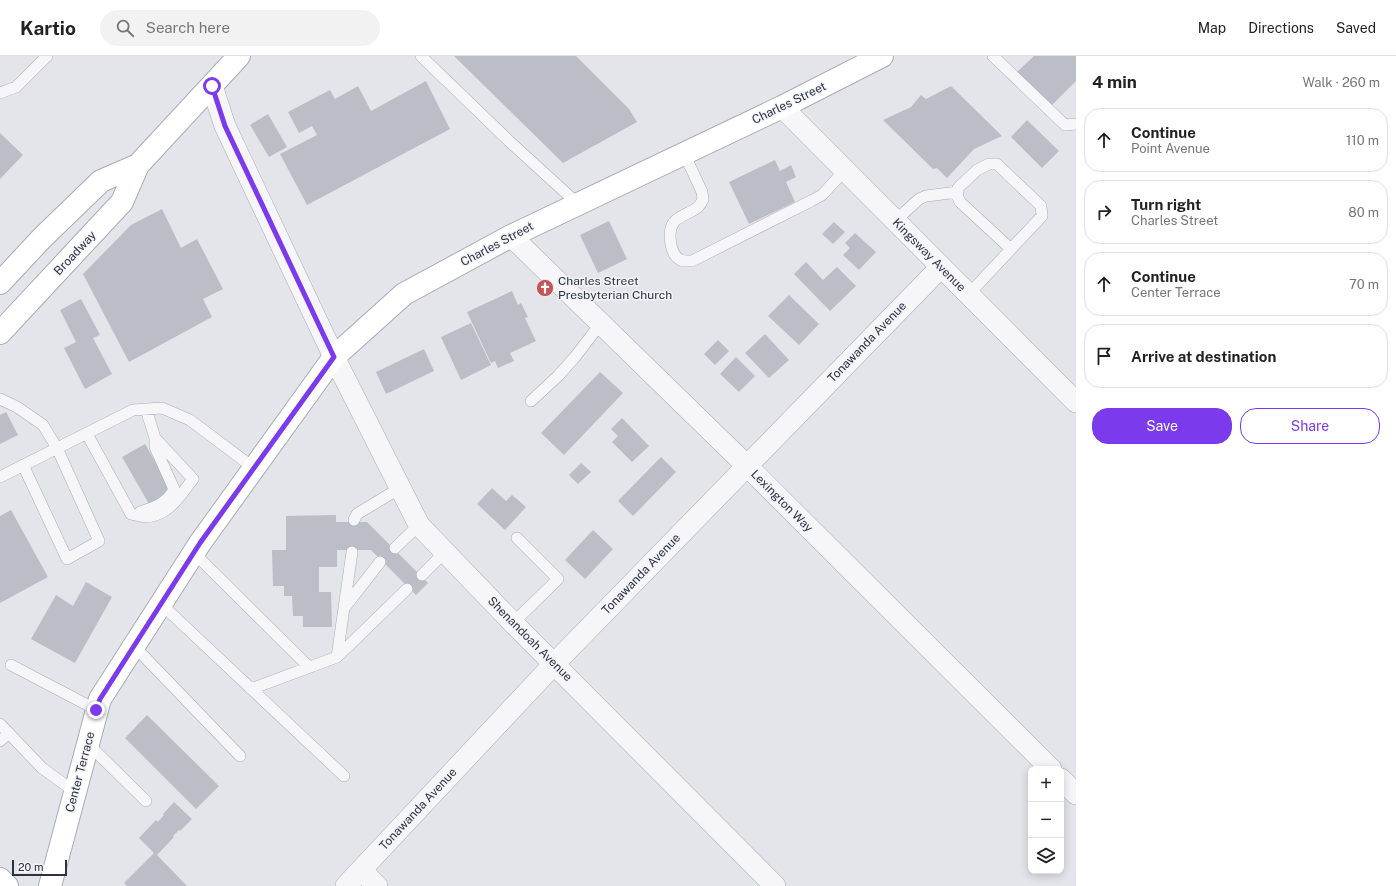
<!DOCTYPE html>
<html lang="en">
<head>
<meta charset="utf-8">
<style>
  body { margin:0; font-family:"Public Sans",sans-serif; background:#f2f2f2; color:#222 }
  .controls { position:absolute; right:12px; bottom:12px; display:grid; overflow:hidden; border-radius:8px; box-shadow:0 2px 10px #0003 }
  .controls button { width:36px; height:36px; display:grid; place-items:center; padding:0; border:0; border-bottom:1px solid #e0e0e0; background:#fff; color:#222; font:20px sans-serif }
  .scale { position:absolute; left:12px; bottom:10px; width:55px; box-sizing:border-box; padding-left:4px; border:2px solid #2d3141; border-top:0; font-size:11px; line-height:14px; white-space:nowrap; color:#2d3141; -webkit-text-stroke:3px #f3f4f8; paint-order:stroke }
  .stop { position:absolute; width:12px; height:12px; margin:-9px; border:3px solid #7c3aed; border-radius:50%; background:#fff }
  .stop.end { background:#7c3aed; border-color:#fff; box-shadow:0 1px 4px #0008 }
  .list { margin:0; padding:0; list-style:none }
  h2 { display:flex; justify-content:space-between; align-items:center; height:52px; margin:0; padding:0 16px; font-size:17px }
  h2 small { font-size:13px; font-weight:400; color:#767676 }
  .list li { display:grid; grid-template-columns:26px 1fr auto; gap:12px; align-items:center; box-sizing:border-box; height:64px; margin:0 8px 8px; padding:0 8px; border:1px solid #e0e0e0; border-radius:16px }
  .list b { display:block; font-size:15px; white-space:nowrap }
  .list p { margin:0; font-size:13px; white-space:nowrap; color:#767676 }
  .list em { font-size:13px; font-style:normal; color:#767676 }
  .actions { display:flex; gap:8px; padding:12px 16px }
  .actions a { flex:1; padding:9px 0; border:1px solid #7c3aed; border-radius:16px; text-align:center; font-size:14px; color:#7c3aed }
  .actions .main { background:#7c3aed; color:#fff }
  .icon { flex:none; width:22px; height:22px; fill:none; stroke:currentColor; stroke-width:2; stroke-linecap:round; stroke-linejoin:round }
  .map { position:relative; flex:none; width:1076px; height:830px; overflow:hidden }
  header { display:flex; align-items:center; gap:24px; box-sizing:border-box; height:56px; padding:0 20px; background:#fff; border-bottom:1px solid #e0e0e0 }
  header strong { font-size:19px }
  nav { display:flex; gap:22px; margin-inline-start:auto; font-size:14px }
  .search { width:280px; height:36px; background:#f2f2f2; display:flex; align-items:center; gap:10px; box-sizing:border-box; padding:0 14px; border-radius:22px; color:#767676; font-size:15px }
  main { display:flex }
  aside { flex:1; background:#fff }
  .map>svg:first-child { display:block }
</style>
</head>
<body>
<header>
<strong>Kartio</strong>
<div class="search"><svg class="icon" aria-label="search" viewBox="0 0 24 24"><circle cx="10" cy="10" r="6"/><path d="M15 15l6 6"/></svg>Search here</div>
<nav><a>Map</a><a>Directions</a><a>Saved</a></nav>
</header>
<main>
<div class="map">
<svg width="1076" height="830" viewBox="0 0 1076 830">
  <rect width="100%" height="100%" fill="#e3e5ea"/>
  <path fill="#bbbec7" d="M454 0H576L629 53 637 66 563 107Z
    M1034 0H1076V25L1051 50 1017 16Z
    M426 25 450 73 307 149 280 98 317 79 312 70 299 77 288 56 330 34 335 43 358 30 371 55Z
    M951 30 1002 80 974 93 947 122 937 112 933 113 883 64 911 51 921 39 926 43Z
    M268 58 287 91 269 101 250 69Z
    M1027 64 1059 95 1042 112 1011 81Z
    M0 77 23 99 0 123Z
    M775 104 780 115 791 109 796 121 786 126 795 146 749 168 729 126Z
    M162 153 181 192 197 183 223 233 203 243 212 261 129 306 83 218 131 169Z
    M609 165 627 203 598 217 580 179Z
    M834 166 845 176 833 188 822 178Z
    M855 177 876 196 859 214 843 199 850 192 845 187Z
    M806 206 823 224 837 211 856 230 830 255 794 218Z
    M512 235 518 249 521 247 528 261 525 262 536 285 510 297 514 305 498 312 495 305 491 307 467 256Z
    M789 239 819 268 799 289 768 260Z
    M81 243 100 279 93 282 112 318 85 333 64 292 76 286 60 254Z
    M471 267 491 309 461 324 441 281Z
    M765 278 789 304 769 322 745 297Z
    M718 284 729 295 715 309 704 298Z
    M424 293 434 315 386 338 376 316Z
    M736 301 755 320 739 336 720 318Z
    M600 316 623 337 564 399 541 377Z
    M6 356 18 379 0 388V359Z
    M622 362 649 390 632 406 612 386 618 380 611 373Z
    M145 388 172 434 149 448 122 401Z
    M661 401 676 416 633 460 618 445Z
    M581 407 591 416 578 428 569 419Z
    M492 432 506 445 512 439 526 451 505 474 477 448Z
    M11 454 48 521 0 547V460Z
    M336 459V466H367L428 527 416 539 371 494H337V511H319V536H331L332 571H303V560H293L292 540H284V530H273L272 494H286V460Z
    M593 474 613 493 585 523 565 504Z
    M86 526 112 541 75 607 31 583 56 539 73 550Z
    M147 659 219 730 196 753 125 682Z
    M174 746 192 763 180 775 179 774 173 780 174 781 157 799 187 830H127L124 827 154 797 139 782 156 764 158 766 164 759 163 758Z"/>
  <g fill="none" stroke-linecap="round" stroke-linejoin="round">
    <defs>
      <path id="lane" d="M421 0 509 85 578 148
        M993 0 1065 69 1076 68
        M0 37 16 31 47 0
        M684 97 702 136 703 143C702 146 700 149 698 151 691 157 680 159 674 166 667 175 670 197 679 203 683 206 687 205 692 205L811 145 822 139 845 114
        M895 165 919 143 926 140 958 136
        M968 239 1042 160 1041 150 997 108H989L977 114 958 132 957 139 960 146 1011 193
        M0 343 17 351 43 369 57 392 99 485 67 503 23 409
        M531 345 558 320 575 301 601 267
        M87 378 131 458C135 459 140 460 144 461 168 461 180 440 193 423L155 382 146 353
        M0 421 133 354 162 352 190 364 254 412
        M140 456C153 452 168 447 174 433L155 391V382
        M354 464 357 458 400 432
        M395 492 419 469
        M194 497 309 611
        M422 519 445 496
        M161 548 344 720
        M345 551 380 506
        M513 567 558 523 517 482
        M134 590 240 700
        M337 601 352 496
        M11 609 97 654
        M251 633 337 601 407 533
        M0 668 42 712 75 736
        M0 685 9 677
        M88 688 146 745"/>
      <path id="street" d="M212 30 225 70 334 301 419 469 513 567 775 830
        M782 51 1076 346
        M511 180 746 409 1051 713
        M1061 723 1076 738
        M361 814 377 830
        M346 830 554 608 941 211"/>
      <path id="secondary" d="M0 227 42 182 101 125 138 109
        M0 277 122 146 138 109 239 0
        M0 823 7 830
        M50 830 100 643 200 487 334 301 404 238 511 180 782 51 882 0"/>
    </defs>
    <use href="#lane" stroke="#a9abb4" stroke-width="12"/>
    <use href="#street" stroke="#a9abb4" stroke-width="22"/>
    <use href="#secondary" stroke="#a9abb4" stroke-width="24"/>
    <use href="#lane" stroke="#f6f6f9" stroke-width="11"/>
    <use href="#street" stroke="#f6f6f9" stroke-width="21"/>
    <use href="#secondary" stroke="#fff" stroke-width="22"/>
  </g>
  <g fill="none" stroke-linecap="round" stroke-linejoin="round">
    <path stroke="#7c3aed" stroke-width="5" d="M96 654 100 643 200 487 334 301 225 70 212 30"/>
  </g>
  <defs>
    <symbol id="church-disc" viewBox="-11 -11 22 22"><circle r="9.5" fill="#c35557" stroke="#f3f4f8"/><path d="M-1.2-6h2.4v3.5h3.3v2.4h-3.3V6h-2.4V-.1h-3.3v-2.4h3.3Z" fill="#fff"/></symbol>
  </defs>
  <g fill-rule="evenodd">
    <use href="#church-disc" x="535" y="222" width="20" height="20"/>
  </g>
  <g text-anchor="middle" stroke-width="3" stroke-linejoin="round" paint-order="stroke">
    <g font-size="12" fill="#2d3141" stroke="#f3f4f8">
      <text transform="translate(789 47) rotate(-26)" y="4">Charles Street</text>
      <text transform="translate(497 188) rotate(-28)" y="4">Charles Street</text>
      <text transform="translate(75 197) rotate(-47)" y="4">Broadway</text>
      <text transform="translate(929 199) rotate(45)" y="4">Kingsway Avenue</text>
      <text transform="translate(867 286) rotate(-46)" y="4">Tonawanda Avenue</text>
      <text transform="translate(782 445) rotate(45)" y="4">Lexington Way</text>
      <text transform="translate(641 518) rotate(-46)" y="4">Tonawanda Avenue</text>
      <text transform="translate(530 583) rotate(45)" y="4">Shenandoah Avenue</text>
      <text transform="translate(80 716) rotate(-75)" y="4">Center Terrace</text>
      <text transform="translate(418 753) rotate(-47)" y="4">Tonawanda Avenue</text>
    </g>
    <g font-size="12" fill="#2d3141" stroke="#f3f4f8" text-anchor="start">
      <text x="558" y="229">Charles Street<tspan x="558" dy="14">Presbyterian Church</tspan></text>
    </g>
  </g>
</svg>
<div class="controls">
<button>+</button>
<button>−</button>
<button><svg class="icon" aria-label="layers" viewBox="0 0 24 24"><path d="M12 4l9 5-9 5-9-5zM3 14l9 5 9-5"/></svg></button>
</div>
<div class="scale">20 m</div>
<div class="stop" style="left:212px;top:30px"></div>
<div class="stop end" style="left:96px;top:654px"></div>
</div>
<aside>
<h2>4 min<small>Walk · 260 m</small></h2>
<ul class="list">
<li><svg class="icon" aria-label="ahead" viewBox="0 0 24 24"><path d="M12 20V5M6 11l6-6 6 6"/></svg><div><b>Continue</b><p>Point Avenue</p></div><em>110 m</em></li>
<li><svg class="icon" aria-label="right" viewBox="0 0 24 24"><path d="M7 20v-9h11M14 6l5 5-5 5"/></svg><div><b>Turn right</b><p>Charles Street</p></div><em>80 m</em></li>
<li><svg class="icon" aria-label="ahead" viewBox="0 0 24 24"><path d="M12 20V5M6 11l6-6 6 6"/></svg><div><b>Continue</b><p>Center Terrace</p></div><em>70 m</em></li>
<li><svg class="icon" aria-label="arrive" viewBox="0 0 24 24"><path d="M6 21V4h12l-3 4 3 4H6"/></svg><div><b>Arrive at destination</b></div></li>
</ul>
<div class="actions"><a class="main">Save</a><a>Share</a></div>
</aside>
</main>
</body>
</html>
